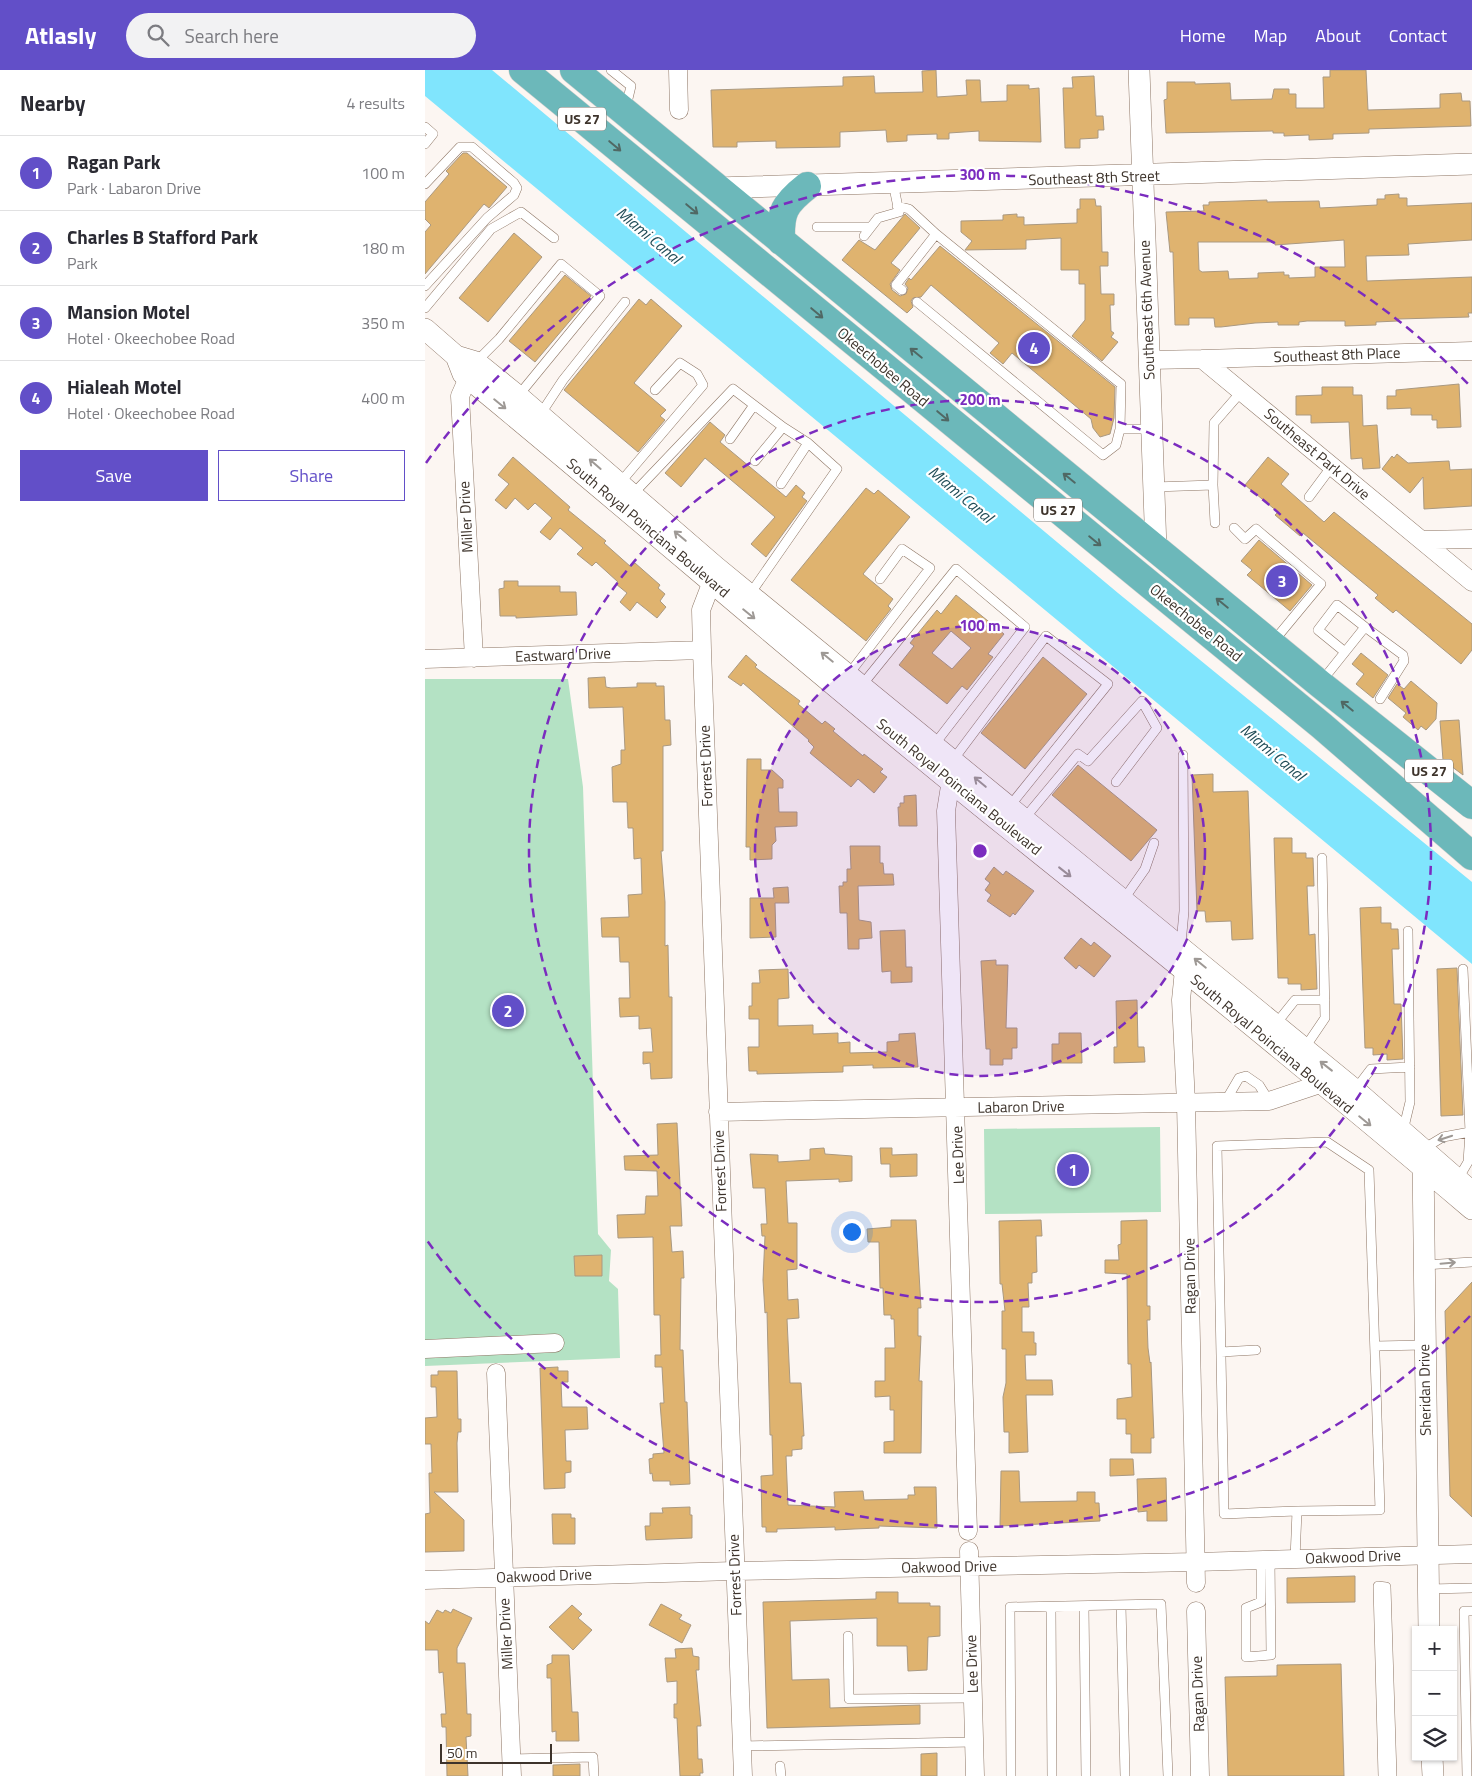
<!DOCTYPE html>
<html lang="en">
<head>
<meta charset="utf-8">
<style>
  body { margin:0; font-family:"Titillium Web",sans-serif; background:#f2f2f3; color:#2b2b33 }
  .controls { position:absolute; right:15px; bottom:15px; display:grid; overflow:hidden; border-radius:0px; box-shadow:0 1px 4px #0004 }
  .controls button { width:45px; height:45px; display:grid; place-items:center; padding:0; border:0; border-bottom:1px solid #e1e1e2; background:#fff; color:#2b2b33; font:25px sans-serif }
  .scale { position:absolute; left:15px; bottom:12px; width:112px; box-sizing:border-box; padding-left:5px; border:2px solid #3d332b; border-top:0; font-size:14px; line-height:18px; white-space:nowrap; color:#3d332b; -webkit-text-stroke:4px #fff; paint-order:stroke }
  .you { position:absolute; left:426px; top:1161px; width:18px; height:18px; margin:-12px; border:4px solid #fff; border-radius:50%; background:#1a73e8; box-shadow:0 0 0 8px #1a73e833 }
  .badge { display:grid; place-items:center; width:32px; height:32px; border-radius:50%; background:#624fc8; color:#fff; font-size:16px; font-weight:700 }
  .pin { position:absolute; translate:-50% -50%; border:2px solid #fff; box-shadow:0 1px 5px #0006 }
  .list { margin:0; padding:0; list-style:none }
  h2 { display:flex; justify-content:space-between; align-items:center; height:65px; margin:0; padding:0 20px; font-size:21px }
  h2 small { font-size:16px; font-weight:400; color:#7c7c81 }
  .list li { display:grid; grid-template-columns:32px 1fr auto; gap:15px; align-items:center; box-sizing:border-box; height:75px; padding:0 20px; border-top:1px solid #e1e1e2 }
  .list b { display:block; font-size:19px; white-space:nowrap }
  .list p { margin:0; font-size:16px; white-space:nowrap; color:#7c7c81 }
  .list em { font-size:16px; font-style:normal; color:#7c7c81 }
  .actions { display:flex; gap:10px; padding:15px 20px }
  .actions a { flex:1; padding:11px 0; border:1px solid #624fc8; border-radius:0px; text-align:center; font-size:18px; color:#624fc8 }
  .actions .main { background:#624fc8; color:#fff }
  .icon { flex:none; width:28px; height:28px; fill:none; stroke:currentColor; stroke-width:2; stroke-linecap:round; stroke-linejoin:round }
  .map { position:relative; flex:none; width:1047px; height:1706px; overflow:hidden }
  header { display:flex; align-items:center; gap:30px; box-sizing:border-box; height:70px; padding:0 25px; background:#624fc8; color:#fff }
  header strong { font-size:24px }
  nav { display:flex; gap:28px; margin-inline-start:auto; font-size:18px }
  .search { width:350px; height:45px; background:#f2f2f3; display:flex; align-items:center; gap:12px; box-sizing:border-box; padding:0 18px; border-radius:28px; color:#7c7c81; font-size:19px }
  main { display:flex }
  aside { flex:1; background:#fff }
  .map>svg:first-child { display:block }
</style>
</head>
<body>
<header>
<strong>Atlasly</strong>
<div class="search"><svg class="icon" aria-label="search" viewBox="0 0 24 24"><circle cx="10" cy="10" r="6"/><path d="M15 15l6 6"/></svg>Search here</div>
<nav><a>Home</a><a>Map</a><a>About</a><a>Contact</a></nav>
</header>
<main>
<aside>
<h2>Nearby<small>4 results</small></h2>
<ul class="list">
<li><span class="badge">1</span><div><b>Ragan Park</b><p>Park · Labaron Drive</p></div><em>100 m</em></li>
<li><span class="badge">2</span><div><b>Charles B Stafford Park</b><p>Park</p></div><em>180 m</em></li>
<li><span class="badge">3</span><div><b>Mansion Motel</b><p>Hotel · Okeechobee Road</p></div><em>350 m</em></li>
<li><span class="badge">4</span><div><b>Hialeah Motel</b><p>Hotel · Okeechobee Road</p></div><em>400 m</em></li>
</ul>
<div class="actions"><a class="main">Save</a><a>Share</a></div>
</aside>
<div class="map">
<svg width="1047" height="1706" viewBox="0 0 1047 1706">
  <rect width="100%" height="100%" fill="#fcf6f2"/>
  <path fill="#b4e2c4" d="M0 609H143L158 717 173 1164 186 1180 184 1211 193 1219 195 1288 0 1296Z
    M735 1057 736 1142 560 1144 559 1059Z"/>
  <path fill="#80e5fd" d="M0 0H67L693 523 1047 812V894L0 26Z"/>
  <path fill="#dfb36f" stroke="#aa9981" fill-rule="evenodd" d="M511 0 512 27 542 25 541 10H555L556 32 582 31V15H604V19L614 18 616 72 554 71V61L524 63V69H512V64L482 65V71L462 72 461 60 415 62V77L351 78V71L312 72V77H288L286 20 418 16V7L449 6 450 23 498 22 497 1Z
    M905 0H941L943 40 1015 38V24L1036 23 1037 31H1045L1046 56 944 59V63L908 64V69L884 70V65L859 66V63H848V61L741 63 739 30 742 29V12H770V14L805 13 806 30 847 29 849 19H864V24H871V38H899L898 7H905Z
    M669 6 671 46H678L679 60H673V68L655 69V78H640L638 18H648L647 7Z
    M38 83H42L82 117 64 138 59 134 0 204V162L6 155 0 149V132L24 104 21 101Z
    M974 124V128H982V136L1047 133V170L983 174 984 185 941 186 942 211 1047 207V243H1043L1044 247 973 249V251L951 252V255L920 256V251H882L874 252V255H853V252L830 253 796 257H790L789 248H764V255H750L748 182H745L741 142 779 141 778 135H784V132L842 130V132L894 131 895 138 952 135V129H960V125ZM919 170 920 197H890V207L864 208V205H859V202L833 203V208L804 209 803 201 777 202 774 200 773 172H850V175Z
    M655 129H670L671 136H676L677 182H683V196H675L676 224H689V235H685L686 261 689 263 686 267 693 272 677 291 647 266 660 250V214H654V200H636V168L601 170V179L540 180 547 171 536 162V151L578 150V145L592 144V147H599V155L652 153V139H655Z
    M480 144 495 158 466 193 475 200 465 214 467 220 475 226 481 224 483 218 480 214 484 208 486 210 515 176 690 317 689 348 685 364 675 367 668 358 666 349 587 283 578 294 565 283 574 273 506 215 496 227 488 228 486 231 488 237 482 243 417 190 434 170 450 180Z
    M89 163 117 187 63 252 34 228Z
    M140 205 166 226 110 292 84 271Z
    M214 229 221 235 226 229 257 256 209 313 241 340 235 346 240 350 213 382 139 320Z
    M1034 314 1036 357 1012 358V350H1007V345H986V338L962 339V326H971V320Z
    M897 317H928V325H937L938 356 952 355 955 398 938 399 937 388 926 389 924 352 886 353V345H871V326L897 325Z
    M285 352 300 365 295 372 361 427 371 415 380 423 377 427 382 431 341 487 326 474 350 447 280 388 256 417 240 403Z
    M972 384 983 393 1024 391 1025 400 1047 399V436L999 439 998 407 985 423 957 399 967 386 969 388Z
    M88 387 145 437 143 440 181 471 179 473 206 497 210 493 235 515 233 518 240 524 235 531 241 537 232 548 212 532 205 541 195 532 202 523 191 514 193 512 171 492 167 496 152 484 158 478 135 458 125 470 115 462 127 448 110 433 103 440 90 428 81 439 70 430 84 414 73 405Z
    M843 387 864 404 856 414 899 452 909 442 1047 554V580L1036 594 971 540 968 543 950 528 953 525 878 463 875 466 850 445 853 442 820 415Z
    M441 418 449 424 453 420 485 447 438 504 468 529 463 536 466 539 441 571 366 510Z
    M834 470 887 515 865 541 822 505 827 500 816 491Z
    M79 511H93V516H135V522H151L152 545 91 548V546H75L74 519 79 518Z
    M531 525 579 564 563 584 568 587 542 620 537 616 522 634 474 595 489 576 485 573 512 540 516 544ZM526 561 546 578 527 599 507 583Z
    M936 583 963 605 948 628 931 614 939 604 927 594Z
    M321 585 332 595 330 597 375 631 373 634 397 654 400 651 410 659 408 661 438 686 439 684 458 699 455 702 462 707 449 723 433 709 426 717 385 683 389 677 383 671 384 670 318 613 316 616 303 607Z
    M618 587 662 624 600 699 556 663Z
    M180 607 181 617 186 618 212 617V613H231V616H239L240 650H245L246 675 238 676V781H236L240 832V876L243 875 244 927H247V1008L226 1009 225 993 218 994V982H228L226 958 214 959V946L195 947 194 928H205L204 892H195L194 867H177L176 848 204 847 203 825 217 824 216 788 209 789 208 758H203L202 732H188L187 697 196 694V680H200L198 637 164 638 163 608Z
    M986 611 1012 633 1011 649 1001 660 996 656 993 660 978 647 981 643 963 628 972 614 979 619Z
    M1034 650 1038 705 1018 690 1015 651Z
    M322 689H336V700H347L358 710V718H353L354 742H372V756L350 757 351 771 347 775V789L325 790V777H321Z
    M653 695 732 760 706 791 627 725Z
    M788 704V722L823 721 828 869 807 870 806 851 781 852 780 841H772L767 705Z
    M491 725 492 756H474L473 737H475V733H479V726Z
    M849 768H867V783H881V788H888L889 816H882L884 865 890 864 892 919 876 920V914H863V908H853Z
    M425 776H455V793H458L459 804H468L469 815 433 816 434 850 446 852 447 868 434 869V879H423L422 843H415L414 816H418V812H422V799H426Z
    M569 797 578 805 581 801 609 821 590 845 588 843 585 847 562 831 566 825 560 820 565 813 560 809Z
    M363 817 364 833H350L351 867 325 868V828H349L348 818Z
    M956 837V853H966V859H973L974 879H967L969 934H976L978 989 962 990V984L948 985V978H940L935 838Z
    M480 860 481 897H487V912L466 913V901L457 902 455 861Z
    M656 868 666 876 669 872 686 886 669 907 654 895 651 899 639 888Z
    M571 890V895H583L581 958H592V978H587V989H578V995H565V979H561L556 891Z
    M1032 898 1038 1045 1016 1046 1012 899Z
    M363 899 364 928 353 929V956L388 955V964L413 963V973L425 972V983L462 982V972L474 971V964L490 963 493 997 448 998V995L418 996V1002L332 1004V1001H324L323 977H334V949H324V936H327V913H335L334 900Z
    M712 930 713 977H719L720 992 689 993V977H692L691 931Z
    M634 963H656L657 993H627V974H634Z
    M252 1053 257 1156H245L247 1182 258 1181 259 1208H256L255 1280H258L260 1332H262L265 1414 245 1415V1411H228L227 1403 225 1404 224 1389 228 1388V1384L239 1383 235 1333H239L237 1297H230V1285H236L235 1245H229L228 1167 193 1168 192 1145 220 1144 221 1126H233L232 1101 200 1100 199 1086 233 1085 232 1054Z
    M399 1078 400 1084 427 1086V1111L414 1112V1109L361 1111 363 1153H372V1199L362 1200 363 1230 373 1229 374 1248 362 1249 365 1313H376L379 1366H377V1379L367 1380V1386H361L363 1435 410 1437 409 1422 438 1421 439 1430 483 1429V1425H490L489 1417H511L512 1458 454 1456V1458L429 1459 410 1460V1457L352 1459V1462H341V1457H337L336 1406 348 1405 347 1365H345L342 1242 340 1243 338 1210 340 1166H337L336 1154H342L340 1118H328L325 1084 353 1085V1092L385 1090V1079Z
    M455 1078H467V1085L492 1084V1106L465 1107V1094H456Z
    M466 1150H491L496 1238H493V1266H496L494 1311H497L496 1383H459V1372L469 1371V1340H465V1326L450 1327V1311H460V1278H470L469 1249H466V1245H459L458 1218H455L454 1172H443L442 1159 466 1157Z
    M616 1150 617 1166H611L612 1202 607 1203V1213H603L604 1237H597V1262H609V1273H611V1285H600L601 1310H627L628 1325H601L603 1382 584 1383V1362H579L578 1327 581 1313V1279H577V1241H580L577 1214H575L574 1151Z
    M722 1150V1236H725V1250H722L723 1278 725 1293 726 1292 729 1368H726V1383H706V1364H701V1349H692V1329L707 1327 706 1294H703L702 1204 680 1203V1190H694L693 1175 696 1174V1151Z
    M177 1185V1206H150L149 1186Z
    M1047 1212V1447L1025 1426 1020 1241Z
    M133 1297V1301H143V1312H136L137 1337H162L163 1359 140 1360 141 1391H146V1402L140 1403V1418L119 1419 115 1298Z
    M13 1301H32L33 1349H36V1362H33L32 1373 33 1422H9L39 1450V1481L0 1482V1444L5 1443 4 1403H7L6 1374H0V1348L12 1347 11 1317H6V1305H13Z
    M685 1389H708L709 1405 685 1406Z
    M576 1401H594L595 1432 652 1431V1422H670V1433H674L675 1451 575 1456Z
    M741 1408 742 1451H722V1441L713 1442 712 1409Z
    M265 1437V1445H267V1468L221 1470 220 1456H225V1443H238L237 1438Z
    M127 1444H146V1448H150V1474H128Z
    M930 1506V1532L862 1533V1508Z
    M451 1522H473V1533H505V1536H515V1566L503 1567 502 1600 483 1601 482 1576H452V1548L365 1551 367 1610 404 1609 405 1638 495 1635V1654L342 1658 338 1532 451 1529Z
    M236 1534 257 1545 254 1549 266 1555 257 1573 224 1555Z
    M147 1535 157 1544 153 1548 167 1560 148 1580 124 1557Z
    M28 1539 47 1548 32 1578V1593H40L42 1644H46V1666L41 1667 43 1706H22L21 1657H17L16 1644H21L18 1602 14 1603 13 1580H0V1551L4 1554 12 1540 18 1543 20 1540 26 1543Z
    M267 1578 268 1586 274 1587V1600H271L276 1656H272L273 1689H277L278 1703H275V1706H255L252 1648H249V1634H252V1611L242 1612 240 1588H251L250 1579Z
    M127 1585H144L147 1642H153L154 1671H131V1661L127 1662 126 1608H122V1595L127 1593Z
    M916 1594 919 1706H803L800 1607 852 1606V1595Z
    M512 1683V1706H496V1684Z
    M155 1694V1706H128V1695Z"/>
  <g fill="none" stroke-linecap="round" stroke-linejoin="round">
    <defs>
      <path id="service" d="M186 0 206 16 201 37
        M0 57 8 64 0 74
        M0 114 35 77H47L89 113 92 118 89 125 62 148 0 216
        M472 136 484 139 511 164 471 215 477 220
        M392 157H446
        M439 166 453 148 474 142 468 113
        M492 232 678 385 691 375 695 359 696 314 511 164
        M0 238 66 159 96 142 129 168
        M51 292 74 269 136 194 175 226 93 326
        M115 345 138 310 200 232
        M695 359H727
        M305 369 329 335 358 357
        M330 391 358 357 383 373
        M194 414 278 315 272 304 255 293 230 320
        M788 415 790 453
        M729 417 788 415 789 353 816 322
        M207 425 308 319 329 335
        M884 427 907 396
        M809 458 820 469 831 459 896 514 848 572
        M325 524 412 399 383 373 356 414
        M940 557 978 585 979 591 955 629
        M424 604 505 498 477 479 455 509
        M896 612 940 557 912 535 893 560 920 582
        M437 615 531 499 600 557 509 675
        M528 690 621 566 683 614 584 737
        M599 749 653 684 663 691 717 631 732 658 691 712
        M699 829 720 799 729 773
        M756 874 759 841 758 685
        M850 955 870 930H900
        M879 979 900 948 897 788
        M930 1020 946 999 985 997
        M800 1032 814 1008 821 1006 834 1015 844 1031
        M978 1061 985 1032 983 861
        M998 1079 1018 1067 1045 1062
        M1033 1109 1043 1092 1045 1062 1038 899
        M999 1195 1047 1192
        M950 1276 1000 1275
        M796 1282 831 1280
        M870 1489 872 1441 955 1440 944 1100 902 1072 792 1076 799 1444 872 1441
        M836 1490V1532L821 1538V1587L846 1585 845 1490
        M1004 1519 1047 1518
        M696 1535 700 1706
        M659 1536 661 1706
        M626 1537 627 1706
        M423 1566 424 1629 548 1628
        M316 1676 549 1672
        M86 1689 168 1687 169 1706
        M355 1696 356 1706
        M586 1706 585 1537 736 1534 743 1706
        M958 1706 953 1516 961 1517 967 1706
        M1042 1706 1039 1541H1047"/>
      <path id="minor" d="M253 0 254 40
        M777 289 1047 281
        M724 290 777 289 1047 512
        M43 308 35 326 49 588
        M997 470 1047 469
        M291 501 276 540 277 580 318 1706
        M0 589 277 580
        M526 710 521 741 543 1461
        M759 900 756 930 761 1033 771 1513
        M293 1042 844 1031 895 1014
        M0 1279 130 1273
        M71 1303 87 1706
        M544 1481 550 1706
        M0 1510 309 1501 771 1492 1047 1484
        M771 1541 775 1706"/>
      <path id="tertiary" d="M714 0 731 479
        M292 118 1047 94
        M0 259 31 286 51 292 93 326 292 498 930 1020 1047 1122
        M31 286 38 304C221 454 399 611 584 759 740 884 895 1010 1047 1139
        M998 1090 1004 1560
        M1007 1687 1008 1706"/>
      <path id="trunk" d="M98 0 897 656 1047 786
        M149 0 895 614 1047 735
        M356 171C355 142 359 134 382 116"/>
    </defs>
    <use href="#service" stroke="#8e7665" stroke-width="10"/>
    <use href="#minor" stroke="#8e7665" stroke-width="19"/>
    <use href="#tertiary" stroke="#8e7665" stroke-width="22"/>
    <use href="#trunk" stroke="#d4d2d0" stroke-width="29"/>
    <use href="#service" stroke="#fff" stroke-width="9"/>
    <use href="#minor" stroke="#fff" stroke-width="18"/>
    <use href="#tertiary" stroke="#fff" stroke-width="21"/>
    <use href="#trunk" stroke="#6cb8ba" stroke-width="28"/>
  </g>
  <defs><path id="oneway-shaft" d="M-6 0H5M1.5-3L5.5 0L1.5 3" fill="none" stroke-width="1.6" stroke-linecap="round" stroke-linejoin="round" transform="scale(1.25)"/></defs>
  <g stroke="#506864">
    <use href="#oneway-shaft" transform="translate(190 76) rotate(40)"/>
    <use href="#oneway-shaft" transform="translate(267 139) rotate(40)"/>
    <use href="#oneway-shaft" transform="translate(392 243) rotate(40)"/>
    <use href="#oneway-shaft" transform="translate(491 283) rotate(-141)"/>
    <use href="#oneway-shaft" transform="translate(518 346) rotate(40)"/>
    <use href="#oneway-shaft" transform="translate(644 408) rotate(-141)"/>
    <use href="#oneway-shaft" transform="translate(670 471) rotate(39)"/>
    <use href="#oneway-shaft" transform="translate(797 533) rotate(-141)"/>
    <use href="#oneway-shaft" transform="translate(922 636) rotate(-141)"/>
  </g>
  <g stroke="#9e9995">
    <use href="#oneway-shaft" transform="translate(75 334) rotate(39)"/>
    <use href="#oneway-shaft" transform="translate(170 394) rotate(-139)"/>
    <use href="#oneway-shaft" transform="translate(255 466) rotate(-140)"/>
    <use href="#oneway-shaft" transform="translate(324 544) rotate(39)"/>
    <use href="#oneway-shaft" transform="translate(402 587) rotate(-141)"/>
    <use href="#oneway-shaft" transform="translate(555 712) rotate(-140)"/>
    <use href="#oneway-shaft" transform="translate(640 802) rotate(38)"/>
    <use href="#oneway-shaft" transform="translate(775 893) rotate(-141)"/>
    <use href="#oneway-shaft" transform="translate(901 996) rotate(-142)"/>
    <use href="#oneway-shaft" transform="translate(940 1051) rotate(39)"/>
    <use href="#oneway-shaft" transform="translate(1020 1068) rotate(162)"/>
    <use href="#oneway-shaft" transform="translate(1023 1193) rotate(-5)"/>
  </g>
  <circle cx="555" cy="781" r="225" fill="#7b2cbf" fill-opacity=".12"/>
  <g fill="none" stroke="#7b2cbf" stroke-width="2.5" stroke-dasharray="9 6">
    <circle cx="555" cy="781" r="225"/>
    <circle cx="555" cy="781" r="451"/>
    <path d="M1045 1246A676 676 0 0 1 1 1169M1 393A676 676 0 0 1 1045 316"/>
  </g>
  <g text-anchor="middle" stroke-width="4.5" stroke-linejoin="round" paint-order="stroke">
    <g fill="#fff" stroke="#77706b" stroke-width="1">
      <rect x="133" y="37.5" width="48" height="23" rx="4"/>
      <rect x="609" y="428.5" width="48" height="23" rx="4"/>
      <rect x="980" y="689.5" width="48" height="23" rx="4"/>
    </g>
    <g font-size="14" font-weight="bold" fill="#3d332b">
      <text x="157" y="54">US 27</text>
      <text x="633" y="445">US 27</text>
      <text x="1004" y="706">US 27</text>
    </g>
    <g font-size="15" fill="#3d332b" stroke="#fff">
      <text transform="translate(669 108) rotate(-2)" y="5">Southeast 8th Street</text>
      <text transform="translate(722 240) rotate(-92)" y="5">Southeast 6th Avenue</text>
      <text transform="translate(912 285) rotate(-2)" y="5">Southeast 8th Place</text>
      <text transform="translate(458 297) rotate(40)" y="5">Okeechobee Road</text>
      <text transform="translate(892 384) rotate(40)" y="5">Southeast Park Drive</text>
      <text transform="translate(41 447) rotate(-93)" y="5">Miller Drive</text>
      <text transform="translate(223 458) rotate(40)" y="5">South Royal Poinciana Boulevard</text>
      <text transform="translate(771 553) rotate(39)" y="5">Okeechobee Road</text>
      <text transform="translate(138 585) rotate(-2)" y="5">Eastward Drive</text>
      <text transform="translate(281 696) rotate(-92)" y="5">Forrest Drive</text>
      <text transform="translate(534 717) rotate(39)" y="5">South Royal Poinciana Boulevard</text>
      <text transform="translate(847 974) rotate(40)" y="5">South Royal Poinciana Boulevard</text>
      <text transform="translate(596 1037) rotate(-1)" y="5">Labaron Drive</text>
      <text transform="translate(533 1085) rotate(-92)" y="5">Lee Drive</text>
      <text transform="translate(295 1101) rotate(-92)" y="5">Forrest Drive</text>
      <text transform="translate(765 1206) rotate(-91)" y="5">Ragan Drive</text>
      <text transform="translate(1000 1320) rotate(-91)" y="5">Sheridan Drive</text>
      <text transform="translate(928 1487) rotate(-2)" y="5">Oakwood Drive</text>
      <text transform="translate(524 1497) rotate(-1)" y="5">Oakwood Drive</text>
      <text transform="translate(310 1505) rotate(-92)" y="5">Forrest Drive</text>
      <text transform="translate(119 1506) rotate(-2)" y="5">Oakwood Drive</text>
      <text transform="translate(81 1564) rotate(-93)" y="5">Miller Drive</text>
      <text transform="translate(547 1594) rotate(-92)" y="5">Lee Drive</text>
      <text transform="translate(773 1624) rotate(-92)" y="5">Ragan Drive</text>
    </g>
    <g font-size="16" font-style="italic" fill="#204c57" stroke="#fff">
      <text transform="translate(224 165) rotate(40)" y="6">Miami Canal</text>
      <text transform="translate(536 424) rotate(40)" y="6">Miami Canal</text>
      <text transform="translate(848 682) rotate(40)" y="6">Miami Canal</text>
    </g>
  </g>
  <circle cx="555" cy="781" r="8" fill="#7b2cbf" stroke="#fff" stroke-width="2.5"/>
  <g font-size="15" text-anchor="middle" font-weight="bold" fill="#7b2cbf" stroke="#fff" stroke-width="4.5" stroke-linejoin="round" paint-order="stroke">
    <text x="555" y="110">300 m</text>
    <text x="555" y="335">200 m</text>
    <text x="555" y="561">100 m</text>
  </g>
</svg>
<div class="controls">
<button>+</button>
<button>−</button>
<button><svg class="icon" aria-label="layers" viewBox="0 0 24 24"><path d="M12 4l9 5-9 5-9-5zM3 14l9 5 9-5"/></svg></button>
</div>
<div class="scale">50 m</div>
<div class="you"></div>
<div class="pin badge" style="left:648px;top:1100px">1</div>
<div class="pin badge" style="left:83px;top:941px">2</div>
<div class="pin badge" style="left:857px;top:511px">3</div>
<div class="pin badge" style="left:609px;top:278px">4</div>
</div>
</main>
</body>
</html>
